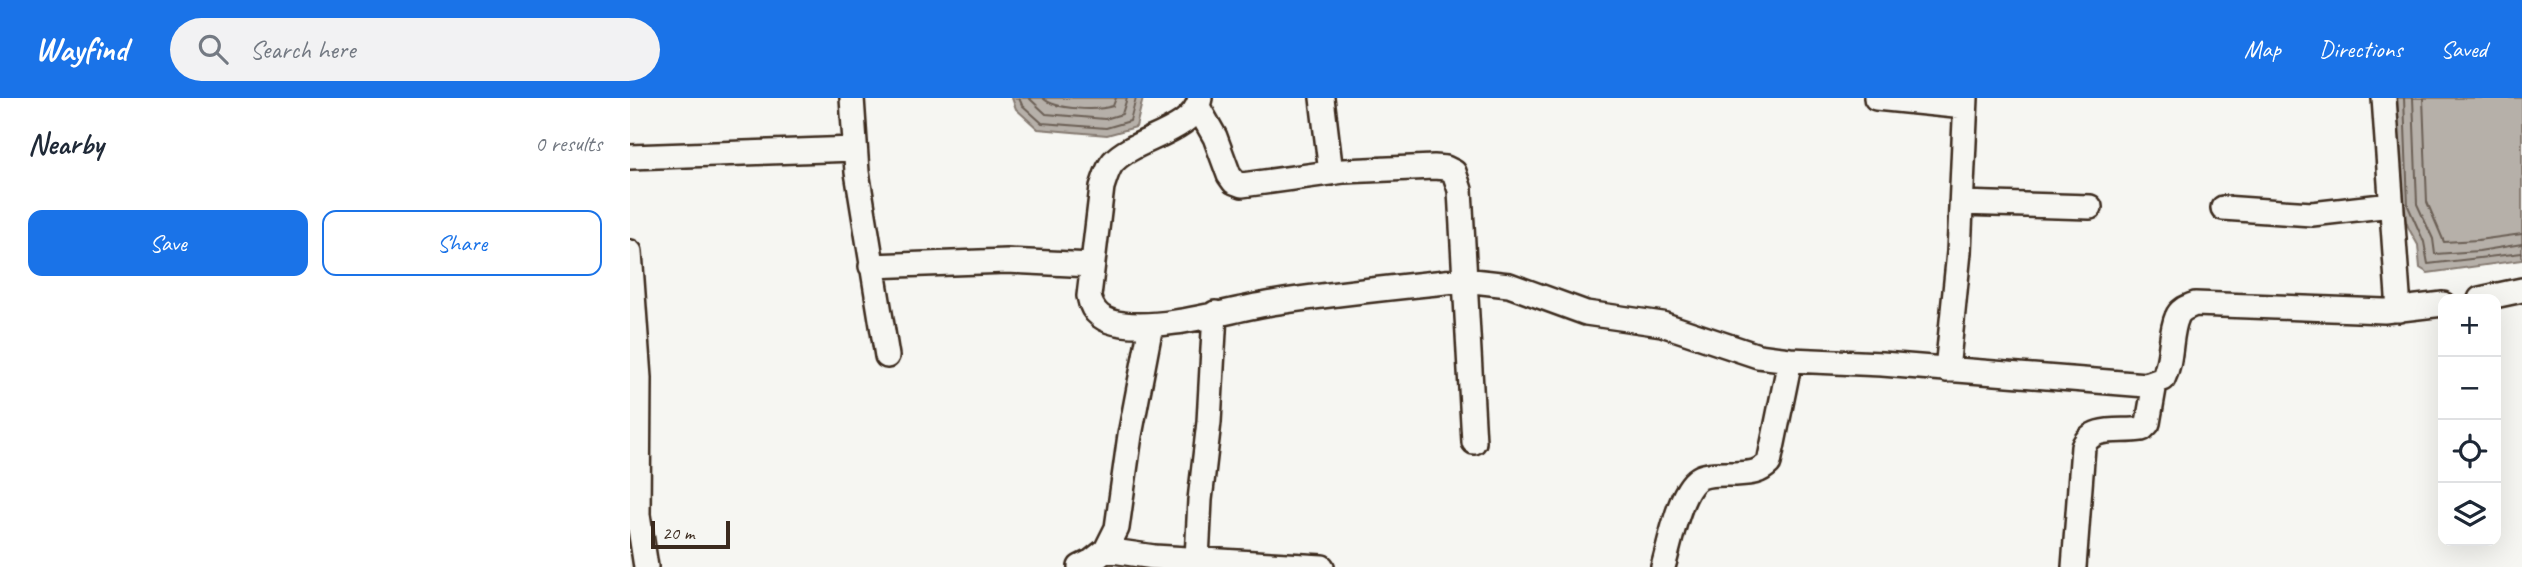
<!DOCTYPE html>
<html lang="en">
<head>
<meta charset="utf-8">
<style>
  body { margin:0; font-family:Caveat,sans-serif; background:#f2f2f3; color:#1f2937 }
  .controls { position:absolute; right:21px; bottom:21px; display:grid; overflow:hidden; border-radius:14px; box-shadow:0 7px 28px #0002 }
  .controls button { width:63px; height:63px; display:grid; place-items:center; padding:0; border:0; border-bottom:2px solid #e0e1e3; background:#fff; color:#1f2937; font:35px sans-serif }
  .scale { position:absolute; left:21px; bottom:18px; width:79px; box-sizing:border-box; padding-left:7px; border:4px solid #3b2a1e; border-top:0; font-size:19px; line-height:24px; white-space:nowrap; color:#3b2a1e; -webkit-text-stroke:5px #f6f6f2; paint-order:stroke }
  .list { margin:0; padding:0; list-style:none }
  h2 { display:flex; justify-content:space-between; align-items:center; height:91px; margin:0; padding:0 28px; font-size:30px }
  h2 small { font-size:23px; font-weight:400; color:#747a83 }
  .actions { display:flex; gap:14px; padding:21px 28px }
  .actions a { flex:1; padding:16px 0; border:2px solid #1a73e8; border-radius:14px; text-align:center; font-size:24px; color:#1a73e8 }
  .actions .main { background:#1a73e8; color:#fff }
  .icon { flex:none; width:38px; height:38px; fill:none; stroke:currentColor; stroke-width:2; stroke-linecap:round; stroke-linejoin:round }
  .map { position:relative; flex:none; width:1892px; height:469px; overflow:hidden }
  header { display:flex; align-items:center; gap:42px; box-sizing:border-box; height:98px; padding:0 35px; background:#1a73e8; color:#fff }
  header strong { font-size:33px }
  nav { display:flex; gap:38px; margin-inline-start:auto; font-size:24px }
  .search { width:490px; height:63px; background:#f2f2f3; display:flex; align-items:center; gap:18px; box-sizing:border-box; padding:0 24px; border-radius:38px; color:#747a83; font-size:26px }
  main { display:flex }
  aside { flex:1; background:#fff }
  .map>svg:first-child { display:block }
</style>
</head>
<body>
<header>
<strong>Wayfind</strong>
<div class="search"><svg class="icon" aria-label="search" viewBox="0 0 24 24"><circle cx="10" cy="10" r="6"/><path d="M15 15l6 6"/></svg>Search here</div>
<nav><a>Map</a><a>Directions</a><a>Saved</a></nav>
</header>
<main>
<aside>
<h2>Nearby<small>0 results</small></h2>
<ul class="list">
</ul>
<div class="actions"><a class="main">Save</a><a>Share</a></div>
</aside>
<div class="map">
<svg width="1892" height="469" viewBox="0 0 1892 469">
  <rect width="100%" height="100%" fill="#f6f6f2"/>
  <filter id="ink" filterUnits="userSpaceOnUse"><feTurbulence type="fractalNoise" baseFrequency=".0143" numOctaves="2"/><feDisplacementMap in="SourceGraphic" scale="14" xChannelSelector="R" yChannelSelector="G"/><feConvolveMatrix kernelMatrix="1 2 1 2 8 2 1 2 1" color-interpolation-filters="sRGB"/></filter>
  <g filter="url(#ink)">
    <path fill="#b6b0a9" stroke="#857a71" stroke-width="2" d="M382 0H513L506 29 477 37 408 31 386 11Z
      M1767 0H1892V162L1798 175 1790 170 1788 147 1779 131 1771 110Z"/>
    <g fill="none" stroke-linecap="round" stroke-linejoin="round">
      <path stroke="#6c6056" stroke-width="2" d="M389 0 392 7 412 25 476 30 500 23 506 0
        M399 0 416 16 475 21 492 16 497 0
        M413 0C425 12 467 13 483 8L486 0
        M1774 0 1778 108 1794 144 1798 166 1892 155
        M1783 0 1787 106 1803 141 1805 156 1849 153 1892 146
        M1793 0 1797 104 1814 144 1848 142 1892 136"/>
      <defs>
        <path id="minor" d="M222 0 227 74 257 258
          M570 0C564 34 505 40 483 64 477 71 475 81 472 89L459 198C462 216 475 224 493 226 535 232 599 212 642 205 705 195 770 189 834 182L879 187 956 215 1032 226 1128 258 1160 262 1252 266 1516 287 1533 281C1543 261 1539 237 1547 219 1550 211 1558 209 1565 206L1754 213 1813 206
          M692 0 701 75
          M1246 0 1335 9
          M1754 0 1769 212
          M568 9 585 39 599 77 604 84 612 87 714 73 804 69 816 70 824 74 830 92 844 344
          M0 59 225 51
          M1331 105 1460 109
          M1593 110 1682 116 1761 107
          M0 154 9 280 8 417 16 469
          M241 168 377 163 462 167
          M1850 201 1892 192
          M1317 272 1329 154 1336 0
          M476 452 524 459 692 469
          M567 461 570 402 579 324 585 215
          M450 469 462 463 476 452 487 430 500 337 521 227
          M1033 469C1040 447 1049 389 1071 379 1080 375 1093 376 1103 376 1118 375 1128 376 1139 365L1160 262
          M1444 469 1453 349C1462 326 1491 335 1512 331L1518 325 1525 285"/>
      </defs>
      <use href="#minor" stroke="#3b2a1e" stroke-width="28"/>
      <use href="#minor" stroke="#f6f6f2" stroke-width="23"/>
    </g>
  </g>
</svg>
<div class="controls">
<button>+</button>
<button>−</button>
<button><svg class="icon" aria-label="locate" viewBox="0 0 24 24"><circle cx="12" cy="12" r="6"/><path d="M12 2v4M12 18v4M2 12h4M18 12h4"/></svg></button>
<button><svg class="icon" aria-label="layers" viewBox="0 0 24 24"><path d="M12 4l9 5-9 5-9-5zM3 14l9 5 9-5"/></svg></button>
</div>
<div class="scale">20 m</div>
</div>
</main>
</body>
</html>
